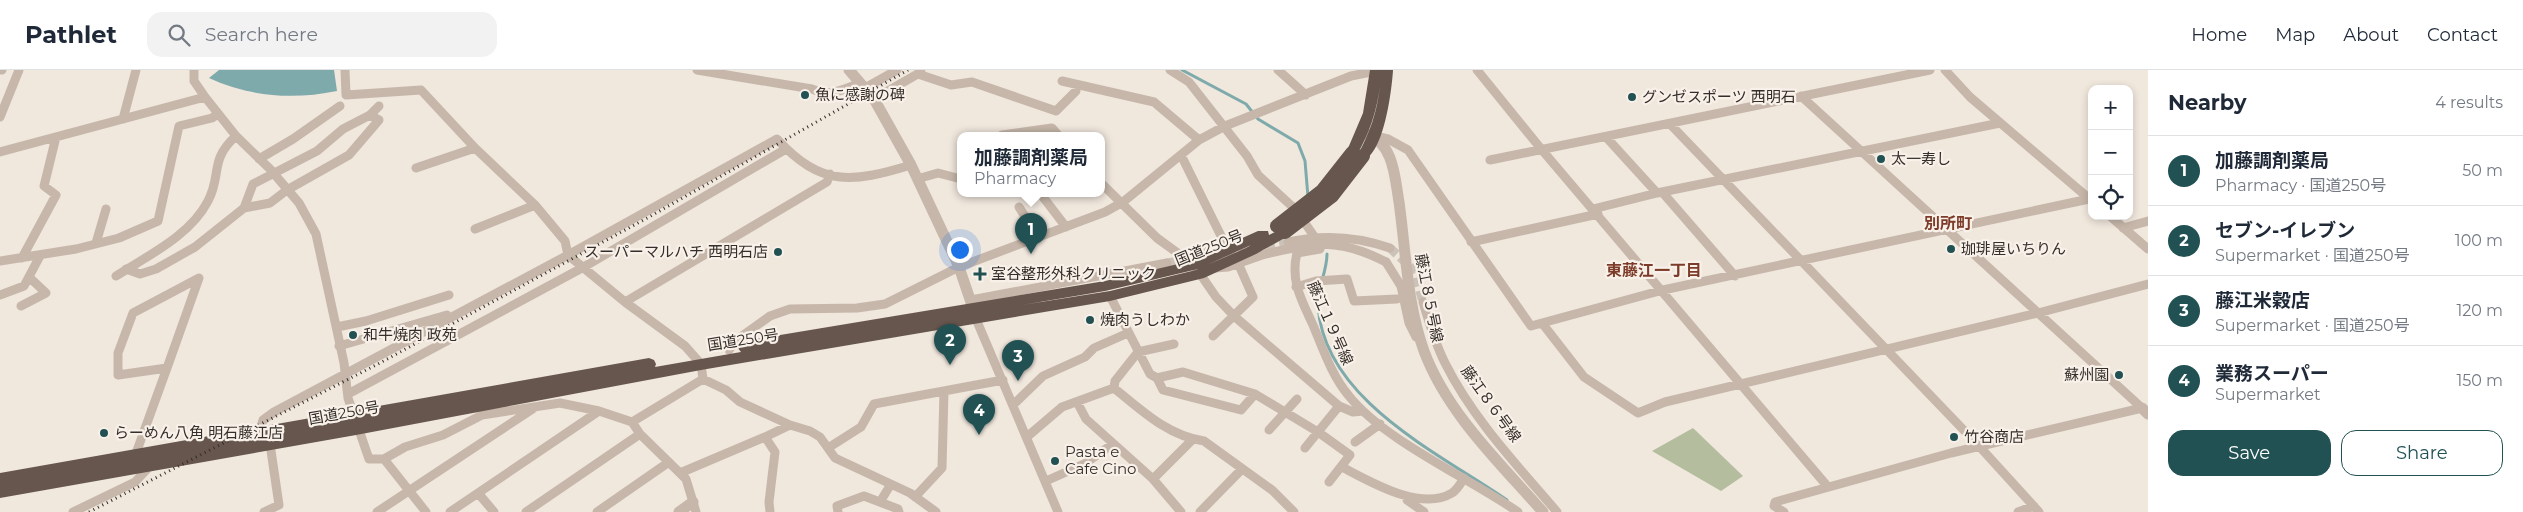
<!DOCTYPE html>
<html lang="en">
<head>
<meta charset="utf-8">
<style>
  body { margin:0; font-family:Montserrat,"Noto Sans JP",sans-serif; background:#f2f2f3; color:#1f2937 }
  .controls { position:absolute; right:15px; top:15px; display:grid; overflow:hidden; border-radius:10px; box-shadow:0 2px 8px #0003 }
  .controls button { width:45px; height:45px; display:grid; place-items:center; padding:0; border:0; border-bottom:1px solid #e0e1e3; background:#fff; color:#1f2937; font:25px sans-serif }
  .you { position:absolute; left:959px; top:179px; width:18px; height:18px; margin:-12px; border:4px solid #fff; border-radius:50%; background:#1a73e8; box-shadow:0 0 0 8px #1a73e833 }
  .badge { display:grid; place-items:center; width:32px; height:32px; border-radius:50%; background:#225153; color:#fff; font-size:16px; font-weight:700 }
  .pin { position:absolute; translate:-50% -41px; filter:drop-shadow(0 1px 2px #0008) }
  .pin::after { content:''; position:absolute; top:26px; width:18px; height:15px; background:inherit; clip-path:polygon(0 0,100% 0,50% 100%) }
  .popup { position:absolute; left:957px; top:62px; width:148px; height:65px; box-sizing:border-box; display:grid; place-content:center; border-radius:10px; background:#fff; filter:drop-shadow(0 1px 4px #0005); font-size:16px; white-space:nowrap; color:#747a83 }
  .popup b { font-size:19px; color:#1f2937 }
  .popup::after { content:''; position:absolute; left:50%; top:100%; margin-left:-10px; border:10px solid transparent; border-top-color:#fff }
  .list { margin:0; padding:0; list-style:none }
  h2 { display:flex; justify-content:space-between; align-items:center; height:65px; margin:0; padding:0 20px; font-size:21px }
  h2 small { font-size:16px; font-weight:400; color:#747a83 }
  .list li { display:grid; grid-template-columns:32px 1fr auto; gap:15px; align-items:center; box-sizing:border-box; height:70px; padding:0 20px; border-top:1px solid #e0e1e3 }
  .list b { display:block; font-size:19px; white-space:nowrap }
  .list p { margin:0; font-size:16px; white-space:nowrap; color:#747a83 }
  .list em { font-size:16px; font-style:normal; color:#747a83 }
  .actions { display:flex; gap:10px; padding:15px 20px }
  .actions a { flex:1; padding:11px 0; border:1px solid #225153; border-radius:15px; text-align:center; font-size:18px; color:#225153 }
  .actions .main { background:#225153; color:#fff }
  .icon { flex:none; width:28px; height:28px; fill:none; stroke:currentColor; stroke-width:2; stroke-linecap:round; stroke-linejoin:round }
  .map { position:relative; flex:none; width:2148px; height:442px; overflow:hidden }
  header { display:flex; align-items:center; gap:30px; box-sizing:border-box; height:70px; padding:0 25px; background:#fff; border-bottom:1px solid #e0e1e3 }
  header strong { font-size:24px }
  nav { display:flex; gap:28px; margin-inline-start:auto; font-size:18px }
  .search { width:350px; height:45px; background:#f2f2f3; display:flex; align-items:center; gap:12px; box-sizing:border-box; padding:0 18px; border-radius:15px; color:#747a83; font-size:19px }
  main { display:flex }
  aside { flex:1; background:#fff }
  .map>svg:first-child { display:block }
</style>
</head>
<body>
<header>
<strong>Pathlet</strong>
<div class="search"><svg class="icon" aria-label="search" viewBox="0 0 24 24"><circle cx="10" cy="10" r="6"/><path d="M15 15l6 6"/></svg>Search here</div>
<nav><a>Home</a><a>Map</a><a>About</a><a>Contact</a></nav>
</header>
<main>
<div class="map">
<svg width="2148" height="442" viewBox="0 0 2148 442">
  <rect width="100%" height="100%" fill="#f0e7dd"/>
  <path fill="#b4be9e" d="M1693 358 1743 406 1721 421 1652 381Z"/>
  <path fill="#7eaaab" d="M219 0H334L337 21C293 30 250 27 209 8Z"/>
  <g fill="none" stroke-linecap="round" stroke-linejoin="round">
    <path stroke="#7eaaab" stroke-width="3" d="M1182 0 1246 34 1258 49 1298 73 1305 91 1308 127
      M1327 184C1327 202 1317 218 1318 236 1324 330 1439 383 1507 430"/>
    <path stroke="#cbc2b9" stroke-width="9" stroke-dasharray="9 4.5" stroke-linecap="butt" d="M1390 178 1414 200 1423 232
      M1226 183 1288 172
      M1167 193 1209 186"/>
    <path stroke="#c7b7aa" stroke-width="9" d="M0 0H2
      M194 0V11L205 27 236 66 270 99 299 133 316 164 344 293 348 328 369 389H384L426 442
      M345 0 346 25 421 20 475 78 535 135 565 171 568 185 625 232 685 276 701 294 703 309 632 352
      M697 0 812 19C829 27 843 20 860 13
      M1170 0 1189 12 1247 86 1258 105 1295 139 1314 166 1320 179 1297 183C1290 211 1302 231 1313 255 1323 279 1332 306 1349 326 1385 371 1469 408 1518 442
      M1278 0 1306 25
      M1477 0 1542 80 1828 417
      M1945 0 1970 27 2092 131
      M918 4 951 15 972 12 1056 41 1076 21
      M1062 11 1154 32 1199 70
      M865 18 897 0
      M1801 26 2142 338
      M874 29 921 2
      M0 47 19 0
      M123 49 136 0
      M1670 54 1979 376 2039 442
      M1002 65 1052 58 1058 65
      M1375 66 1388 69 1408 80 1531 256 1663 220 2089 129
      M1606 67 1657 123
      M0 82 205 27
      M1181 85 1225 174 1200 184 1203 191
      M259 89 293 69 340 36
      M1490 90 1930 0
      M416 98 475 78
      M917 109 938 103 961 109
      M1101 113 1157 168 1194 195 1216 227 1234 246 1339 336 1353 342 1363 341
      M1040 123 1066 157
      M1663 123 1735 206
      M1019 137 1038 167
      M244 138 253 114 317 81 343 59 370 45 379 36
      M1593 139 1657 123 2000 53
      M2110 146 2148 179
      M2123 158 2148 151
      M475 159 535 135
      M1288 172C1324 164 1356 166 1390 178
      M1471 172 1598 144
      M96 173 106 139
      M22 188 56 125 44 116 56 67
      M0 191 76 179 119 168 158 151 179 56 212 48 218 44
      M1386 192 1401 216 1409 253 1416 267
      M1215 198 1228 197 1265 184
      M126 199 140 204 156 199 195 177 244 138 270 133 287 120 349 85 379 50 370 45
      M116 206C147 186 190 166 208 131 222 105 209 90 236 66
      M199 208 167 298 118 305V283L133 243Z
      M1296 217 1316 211 1347 209 1354 231 1397 229
      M0 225 24 216 40 186
      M1110 226 1150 304 1157 308 1183 302 1255 324 1318 362 1350 385 1329 412
      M971 230 1167 193
      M625 232 827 112 830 104
      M1423 232C1429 253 1435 273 1445 293 1473 349 1517 395 1557 442
      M21 236 46 223 29 207
      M976 249 1058 442
      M1542 253 1584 307 1638 343 1665 332 2038 243 2148 214
      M337 257 366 251 449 225
      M1213 266 1253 227 1238 193
      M339 276 447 245
      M729 280 738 269 770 246 790 239 857 238 885 234 959 197 1105 142 1123 132 1199 70 1225 56 1351 6 1376 1
      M1157 308 1163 320 1241 340 1255 324
      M703 309 726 320 740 332 790 355
      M1114 318 1115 311 1138 282 1174 274
      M348 324 582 198 786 79
      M1077 332 1086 349 1153 409 1181 442
      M1014 334 1043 306 1085 287 1094 278 1128 263
      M1269 360 1297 329
      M259 363 263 350 274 342 568 185 777 69C821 117 852 113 911 95
      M1028 366 1062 337 1114 318C1141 340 1168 366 1204 371L1272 420 1294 442
      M765 367 790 355 810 361 820 367 835 388 910 423 936 442
      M1355 372 1380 354
      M828 378 861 357 874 334 1003 310
      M1305 378 1339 336
      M135 386 167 298
      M384 389 405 377 443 365 482 345 560 333 599 341
      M1342 397C1371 412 1421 442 1452 423 1457 420 1461 413 1464 408
      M680 403 765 367 775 382 769 432 770 442
      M1153 409 1191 371
      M1046 411 1084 394 1113 374
      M478 423 494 442
      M915 427 942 398 944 321
      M1407 430 1424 442
      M880 432 891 414
      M73 442 135 412 151 395
      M264 442 279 435 270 374
      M377 442 534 338
      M450 442 599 341 632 352 640 364 686 409 696 442
      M526 442 640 364
      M597 442 669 392
      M838 442 837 436 864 426 898 439 899 442
      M1200 442 1242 399
      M1784 442 1774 436 1775 432 1951 383 2142 338
      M2018 442 2034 436"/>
    <path stroke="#c7b7aa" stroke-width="11" d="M849 0 874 29 911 95 959 197 976 247
      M1367 64C1394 73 1395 109 1399 132 1406 182 1407 234 1424 281 1447 343 1500 393 1543 442
      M2142 338 2148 344
      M679 442 693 432"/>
    <path fill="#66564e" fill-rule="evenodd" d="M1370 0H1393C1392 19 1384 84 1363 90L1357 86C1370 63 1377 42 1380 16 1377 40 1369 65 1356 86L1352 87 1346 83 1363 43Z
      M1285 157 1292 162 1290 165 1256 184 1204 208 1110 231 701 300 356 365 0 428V403L649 288 654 290 656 294 655 297 741 282 737 277 739 273 744 271 1105 211 1191 191 1258 161H1268L1269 165ZM1251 175 1246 178 1207 195ZM1198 199 1196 200 1110 221 1022 235 1105 221Z"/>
    <path stroke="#352d29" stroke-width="3" stroke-dasharray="1 4" stroke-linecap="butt" d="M89 442 378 294 649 147 908 0"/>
    <path stroke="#c7b7aa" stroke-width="9" d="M1265 184C1316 173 1337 167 1386 192"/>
    <path stroke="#66564e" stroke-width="14" d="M1277 156 1322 121 1352 83
      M1285 162 1332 126 1363 86"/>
  </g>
  <g fill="#225153" stroke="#f8f1e9" stroke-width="2">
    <circle cx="805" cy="25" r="5"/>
    <circle cx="1632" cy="27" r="5"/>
    <circle cx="1881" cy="89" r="5"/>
    <circle cx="1951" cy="179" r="5"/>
    <circle cx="778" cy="182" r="5"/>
    <path d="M977.5 196.5h5v5h5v5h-5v5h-5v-5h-5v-5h5z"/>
    <circle cx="1090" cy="250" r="5"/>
    <circle cx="353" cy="265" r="5"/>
    <circle cx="2119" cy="305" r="5"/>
    <circle cx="104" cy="363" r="5"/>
    <circle cx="1954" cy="367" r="5"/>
    <circle cx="1055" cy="391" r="5"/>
  </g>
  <g text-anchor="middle" stroke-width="4.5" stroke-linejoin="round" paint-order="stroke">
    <g font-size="15" fill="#352d29" stroke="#f8f1e9" text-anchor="start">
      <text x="815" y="30">魚に感謝の碑</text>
      <text x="1642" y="32">グンゼスポーツ 西明石</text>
      <text x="1891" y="94">太一寿し</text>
      <text x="1961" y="184">珈琲屋いちりん</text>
      <text x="768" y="187" text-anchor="end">スーパーマルハチ 西明石店</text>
      <text x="991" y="209">室谷整形外科クリニック</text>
      <text x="1100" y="255">焼肉うしわか</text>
      <text x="363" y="270">和牛焼肉 政苑</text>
      <text x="2109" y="310" text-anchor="end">蘇州園</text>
      <text x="114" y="368">らーめん八角 明石藤江店</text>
      <text x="1964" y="372">竹谷商店</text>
      <text x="1065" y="387">Pasta e<tspan x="1065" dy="17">Cafe Cino</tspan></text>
    </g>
    <g font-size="15" fill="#352d29" stroke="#f8f1e9">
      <text transform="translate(1209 178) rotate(-22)" y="5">国道250号</text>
      <text transform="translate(1429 228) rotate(79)" y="5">藤江８５号線</text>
      <text transform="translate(1330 253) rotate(66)" y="5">藤江１９号線</text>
      <text transform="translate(743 270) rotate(-9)" y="5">国道250号</text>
      <text transform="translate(1491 334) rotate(54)" y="5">藤江８６号線</text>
      <text transform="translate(344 343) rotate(-10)" y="5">国道250号</text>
    </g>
    <g font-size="16" font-weight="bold" fill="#7d3b29" stroke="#f8f1e9">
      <text x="1948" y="159">別所町</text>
      <text x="1654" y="206">東藤江一丁目</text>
    </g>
  </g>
</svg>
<div class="controls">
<button>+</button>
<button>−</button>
<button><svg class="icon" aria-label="locate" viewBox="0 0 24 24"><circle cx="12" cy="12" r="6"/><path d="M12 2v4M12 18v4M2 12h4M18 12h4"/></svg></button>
</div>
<div class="you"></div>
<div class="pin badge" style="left:1031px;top:184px">1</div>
<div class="popup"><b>加藤調剤薬局</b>Pharmacy</div>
<div class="pin badge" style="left:950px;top:295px">2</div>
<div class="pin badge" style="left:1018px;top:311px">3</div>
<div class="pin badge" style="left:979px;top:365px">4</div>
</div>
<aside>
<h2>Nearby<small>4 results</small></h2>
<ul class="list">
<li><span class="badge">1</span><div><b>加藤調剤薬局</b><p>Pharmacy · 国道250号</p></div><em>50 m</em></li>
<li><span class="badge">2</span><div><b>セブン-イレブン</b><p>Supermarket · 国道250号</p></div><em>100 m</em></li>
<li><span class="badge">3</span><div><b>藤江米穀店</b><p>Supermarket · 国道250号</p></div><em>120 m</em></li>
<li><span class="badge">4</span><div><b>業務スーパー</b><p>Supermarket</p></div><em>150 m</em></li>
</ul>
<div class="actions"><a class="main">Save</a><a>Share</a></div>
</aside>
</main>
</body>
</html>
